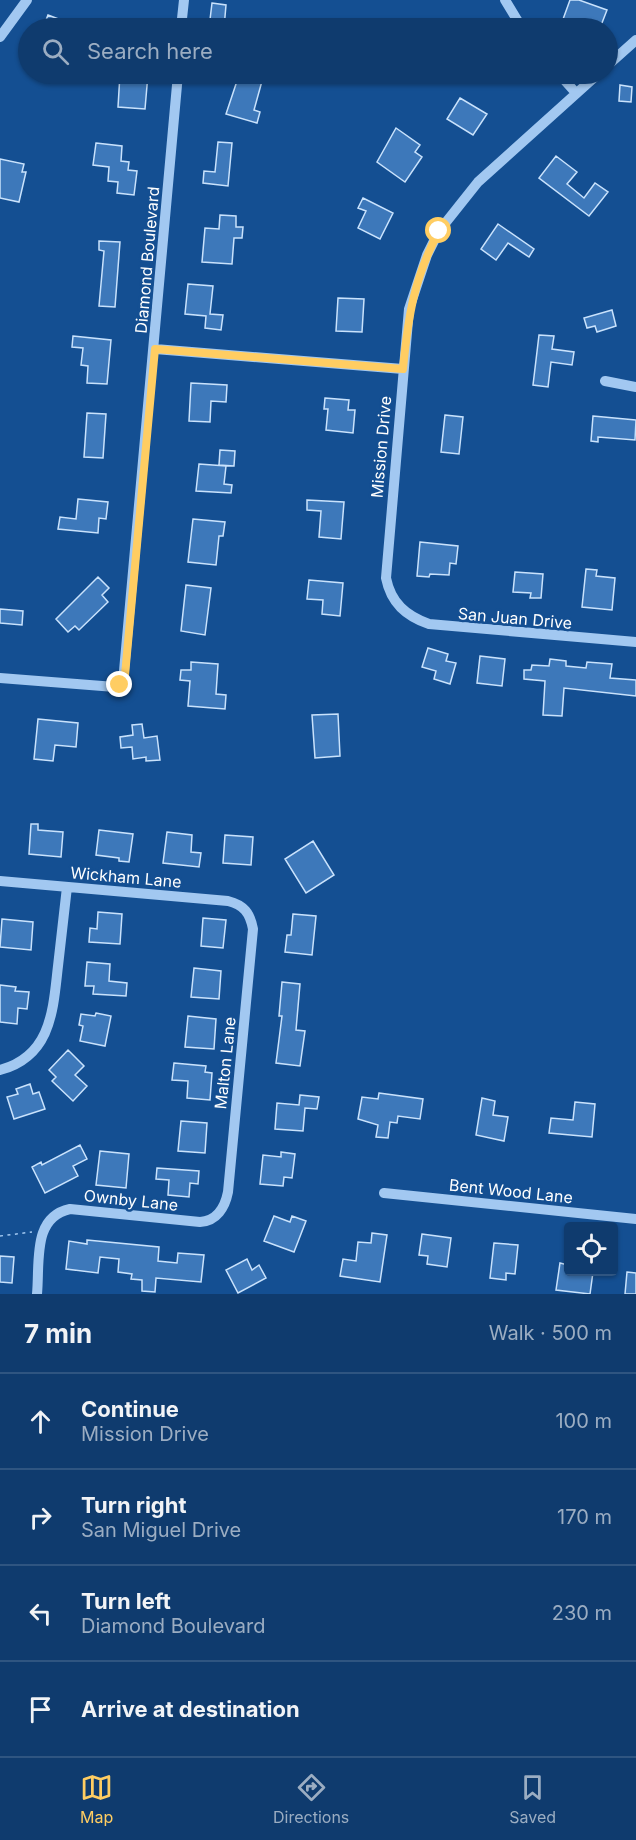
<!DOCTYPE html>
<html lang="en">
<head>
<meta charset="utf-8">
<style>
  body { margin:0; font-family:Inter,sans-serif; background:#1d4676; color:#f1f3f6 }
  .controls { position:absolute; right:18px; bottom:18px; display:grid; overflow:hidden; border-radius:6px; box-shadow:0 2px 4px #0004 }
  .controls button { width:54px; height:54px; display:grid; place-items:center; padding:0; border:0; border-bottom:2px solid #2f5581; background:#0f3b6e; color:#f1f3f6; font:30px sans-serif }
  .stop { position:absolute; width:18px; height:18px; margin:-14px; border:4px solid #ffcd62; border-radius:50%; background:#fff }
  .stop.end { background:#ffcd62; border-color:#fff; box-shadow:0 2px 6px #0008 }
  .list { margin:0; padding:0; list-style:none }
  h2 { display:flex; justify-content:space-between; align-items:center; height:78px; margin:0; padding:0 24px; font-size:26px }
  h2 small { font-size:20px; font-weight:400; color:#9badc2 }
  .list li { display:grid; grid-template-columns:39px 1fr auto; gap:18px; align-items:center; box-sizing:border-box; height:96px; padding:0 24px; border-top:2px solid #2f5581 }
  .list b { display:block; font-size:22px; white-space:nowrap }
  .list p { margin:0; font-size:20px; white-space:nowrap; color:#9badc2 }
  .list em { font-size:20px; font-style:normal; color:#9badc2 }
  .icon { flex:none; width:33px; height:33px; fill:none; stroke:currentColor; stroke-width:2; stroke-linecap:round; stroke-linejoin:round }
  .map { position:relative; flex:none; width:636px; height:1294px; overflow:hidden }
  .search { position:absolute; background:#0f3b6e; box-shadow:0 2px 4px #0004; left:18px; right:18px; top:18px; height:66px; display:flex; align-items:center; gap:15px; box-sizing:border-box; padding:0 21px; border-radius:33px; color:#9badc2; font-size:22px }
  .sheet { height:462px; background:#0f3b6e }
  nav { display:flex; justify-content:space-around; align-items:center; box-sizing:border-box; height:84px; border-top:2px solid #2f5581; background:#0f3b6e; font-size:16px; color:#9badc2 }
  nav a { display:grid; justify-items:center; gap:3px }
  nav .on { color:#ffcd62 }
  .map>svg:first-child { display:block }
</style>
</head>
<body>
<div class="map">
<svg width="636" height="1294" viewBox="0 0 636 1294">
  <rect width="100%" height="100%" fill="#144f92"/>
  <path fill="#3d78ba" stroke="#c9e2fc" stroke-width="1.5" d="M570 0H579L607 10 600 28H579L562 22Z
    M212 3 226 5 224 28H209Z
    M48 15 82 28H43Z
    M120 74H148L145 109 118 107Z
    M407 74H426L414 83Z
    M239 75 262 81 254 110 260 112 257 123 226 114Z
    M620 85 632 87 631 102 619 101Z
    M460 98 487 114 473 135 447 119Z
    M396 128 420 145 415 152 422 157 405 182 377 162Z
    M218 142 232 143 228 186 203 183 204 171 215 172Z
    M96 143 122 146 121 161 129 162 128 170 137 171 134 195 117 193 118 182 108 181 109 167 93 165Z
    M556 156 577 172 567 184 584 198 595 183 608 192 589 216 539 178Z
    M0 159 24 164 22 172H26L19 202 0 198Z
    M363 198 393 213 380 239 358 228 366 211 358 208Z
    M220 215 236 216V227H243L242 238H234L232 264 202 262 205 228 219 229Z
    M498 224 534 249 529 257 508 243 496 260 481 249Z
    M99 241 120 242 115 307 99 306 104 251 99 250Z
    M188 284 213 286 210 314 223 315 221 330 205 328 206 316 185 314Z
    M338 298 364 299 362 332 336 331Z
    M612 310 616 326 597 332 595 326 587 328 584 318Z
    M539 335 554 336 552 349 574 352 572 365 551 362 548 387 533 385Z
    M73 336 111 340 107 384 87 383 88 366 81 365 83 348 72 347Z
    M191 383 227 385 226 402 211 401 210 422 189 421Z
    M325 398 349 400 348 410H355L353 433 326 430 328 409H324Z
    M87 413 106 414 103 458 84 457Z
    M445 415 463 417 459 454 441 452Z
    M593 416 636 420 635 440 598 437V442L591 441Z
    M220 450 235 451 234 466 219 465Z
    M199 464 226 466 224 484 232 485 231 493 196 491Z
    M78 499 108 502 106 519 99 518 98 533 58 529 60 517 76 519Z
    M307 500 344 502 341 539 319 537 321 511 307 510Z
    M193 519 225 522 223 536H219L216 565 188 562Z
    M420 542 458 546 456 564 450 563 449 575 430 574 429 577 417 576Z
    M586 569 597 570 596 576 615 578 612 610 582 607Z
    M515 572 543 574 541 598H530L531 593 513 592Z
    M98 577 109 588 102 595 108 602 79 630 75 626 68 632 56 619Z
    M309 580 343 583 340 616 322 614 323 600 307 599Z
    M186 585 211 588 205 635 181 631Z
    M0 609 23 611 22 625 0 623Z
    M428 648 448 654 446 661 456 663 450 684 434 679 436 671 422 667Z
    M480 656 505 659 502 686 477 683Z
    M550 659 566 661V666L586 668 587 662 612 664 610 678 636 680V696L564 688 562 716 543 715 545 681 524 679V670H531L532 665 549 666Z
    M191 662 218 664 216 694 226 695 225 709 188 706 190 681 180 680 181 670H191Z
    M338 714 340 756 315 758 312 715Z
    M38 719 78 723 76 747 55 745 53 761 34 759Z
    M142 724 144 738 157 736 160 760 146 761V757L133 759 132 747 121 748 120 737 133 735 132 725Z
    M31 824H38V830L63 832 61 857 29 854Z
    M99 830 133 834 129 862 119 861V858L96 855Z
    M167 832 192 835 191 852 201 853 199 867 163 863Z
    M225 835 253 837 251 865 223 863Z
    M313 841 334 875 306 893 285 859Z
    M98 912 122 914 120 944 89 942 90 928 97 929Z
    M293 914 316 916 312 955 285 952 287 935H291Z
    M203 918 226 920 223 948 201 946Z
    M2 919 33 922 31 950 0 947Z
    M87 962 110 964 109 981 127 983 126 996 93 994 94 986H85Z
    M194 968 221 971 219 999 191 997Z
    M282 982 300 984 296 1030 305 1031 300 1066 276 1063 282 1016H279Z
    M0 985 16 987 15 991 29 992 27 1009 18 1008 17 1024 0 1022Z
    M96 1013 111 1016 105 1046 80 1041 83 1026 79 1025 81 1014 95 1016Z
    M188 1016 216 1019 214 1049 185 1047Z
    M68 1050 84 1066 75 1075 87 1086 73 1101 52 1081 56 1077 49 1070Z
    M174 1063 206 1066 205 1072 212 1073 210 1100 187 1098 188 1081 172 1080Z
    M30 1084 33 1094 39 1092 45 1109 14 1119 7 1097 18 1094 16 1089Z
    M379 1093 423 1099 420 1119 398 1116 397 1123 390 1122 388 1138 376 1137 378 1125 358 1119 362 1097 378 1099Z
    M300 1095 319 1097 317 1109 305 1108 303 1131 275 1129 277 1103 299 1105Z
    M482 1098 495 1101 493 1115 508 1117 504 1141 476 1135Z
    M575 1102 595 1104 592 1137 549 1133 551 1118 573 1120Z
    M181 1121 207 1123 205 1153 178 1151Z
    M80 1145 87 1159 73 1166 78 1176 45 1193 32 1167 41 1162 42 1165Z
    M100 1151 129 1154 126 1188 96 1185Z
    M281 1152 295 1154 292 1178 284 1177 283 1186 260 1184 263 1155 281 1157Z
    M157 1168 199 1171 198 1184 190 1183 189 1197 168 1195 169 1180 156 1179Z
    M274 1216 290 1222 292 1216 306 1221 294 1252 264 1241Z
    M372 1233 387 1235 380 1282 340 1276 343 1259 356 1261 358 1242 371 1243Z
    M422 1234 451 1238 447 1267 427 1264 428 1256 419 1255Z
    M87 1240 159 1247 158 1261 177 1263 178 1253 204 1255 201 1282 156 1278 155 1292 142 1291V1280L131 1279 132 1274 118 1272 119 1259 100 1257 98 1273 66 1269 69 1241 87 1244Z
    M494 1243 518 1245 515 1274 506 1273V1280L490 1278Z
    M0 1256 14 1257 12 1283 0 1282Z
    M247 1259 252 1270 259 1265 266 1278 238 1293 226 1270Z
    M560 1263 568 1265V1272H593L590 1294 556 1290Z
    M627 1272 636 1273V1294H625Z"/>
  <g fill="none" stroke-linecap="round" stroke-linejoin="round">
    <path stroke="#a2c8f1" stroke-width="1.5" stroke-dasharray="3 4.5" stroke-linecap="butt" d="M0 1236 32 1232"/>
    <path stroke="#a2c8f1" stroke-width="10" d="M505 0 522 28
      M181 28 184 0
      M0 37 27 0
      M608 65 636 40
      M559 74 576 93
      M598 74 478 182 439 231 427 255 409 309 386 578C391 603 406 616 429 624L636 642
      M155 349 403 369
      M605 381 636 387
      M0 678 115 687 123 682 178 74
      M0 881 228 901C244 905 250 913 253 929L228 1192C225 1207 217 1221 200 1222L70 1209C32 1217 40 1262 37 1294
      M0 1070C52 1056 53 1009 58 966 61 939 64 913 67 887
      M384 1193 636 1219"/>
  </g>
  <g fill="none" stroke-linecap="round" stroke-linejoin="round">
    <path stroke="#ffcd62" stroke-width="8" d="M120 685 125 675 155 349 403 369C408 317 414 278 439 231"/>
  </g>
  <g text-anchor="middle" stroke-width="5" stroke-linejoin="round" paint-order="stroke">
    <g font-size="16" fill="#fff" stroke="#144f92">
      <text transform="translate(147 260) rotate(-85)" y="6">Diamond Boulevard</text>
      <text transform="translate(381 447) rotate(-85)" y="6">Mission Drive</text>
      <text transform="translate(515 618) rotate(5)" y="6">San Juan Drive</text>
      <text transform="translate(126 877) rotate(5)" y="6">Wickham Lane</text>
      <text transform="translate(225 1063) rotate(-84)" y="6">Malton Lane</text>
      <text transform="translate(511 1191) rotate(6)" y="6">Bent Wood Lane</text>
      <text transform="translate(131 1200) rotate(6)" y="6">Ownby Lane</text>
    </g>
  </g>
</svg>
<div class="controls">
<button><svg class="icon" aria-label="locate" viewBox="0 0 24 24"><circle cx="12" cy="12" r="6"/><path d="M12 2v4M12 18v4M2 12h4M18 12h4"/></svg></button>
</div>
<div class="stop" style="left:439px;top:231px"></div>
<div class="stop end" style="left:120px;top:685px"></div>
<div class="search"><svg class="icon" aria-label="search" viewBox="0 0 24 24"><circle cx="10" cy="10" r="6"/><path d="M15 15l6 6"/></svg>Search here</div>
</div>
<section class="sheet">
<h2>7 min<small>Walk · 500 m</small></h2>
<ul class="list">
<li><svg class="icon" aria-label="ahead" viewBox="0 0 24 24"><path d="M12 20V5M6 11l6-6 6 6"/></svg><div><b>Continue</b><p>Mission Drive</p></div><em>100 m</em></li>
<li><svg class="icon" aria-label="right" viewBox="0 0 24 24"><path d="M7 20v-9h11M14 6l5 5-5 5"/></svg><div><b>Turn right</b><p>San Miguel Drive</p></div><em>170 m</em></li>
<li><svg class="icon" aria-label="left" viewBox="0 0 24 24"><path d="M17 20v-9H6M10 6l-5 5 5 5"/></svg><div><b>Turn left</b><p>Diamond Boulevard</p></div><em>230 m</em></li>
<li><svg class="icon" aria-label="arrive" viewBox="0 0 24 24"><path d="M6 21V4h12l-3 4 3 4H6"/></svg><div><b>Arrive at destination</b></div></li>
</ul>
</section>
<nav>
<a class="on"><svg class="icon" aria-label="map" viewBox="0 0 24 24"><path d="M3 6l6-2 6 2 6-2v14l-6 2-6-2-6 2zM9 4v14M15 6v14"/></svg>Map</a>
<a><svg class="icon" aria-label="directions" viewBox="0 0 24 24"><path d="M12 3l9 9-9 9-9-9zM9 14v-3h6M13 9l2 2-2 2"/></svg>Directions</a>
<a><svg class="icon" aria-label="saved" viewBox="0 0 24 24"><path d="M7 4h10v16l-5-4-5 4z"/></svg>Saved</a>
</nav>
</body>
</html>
